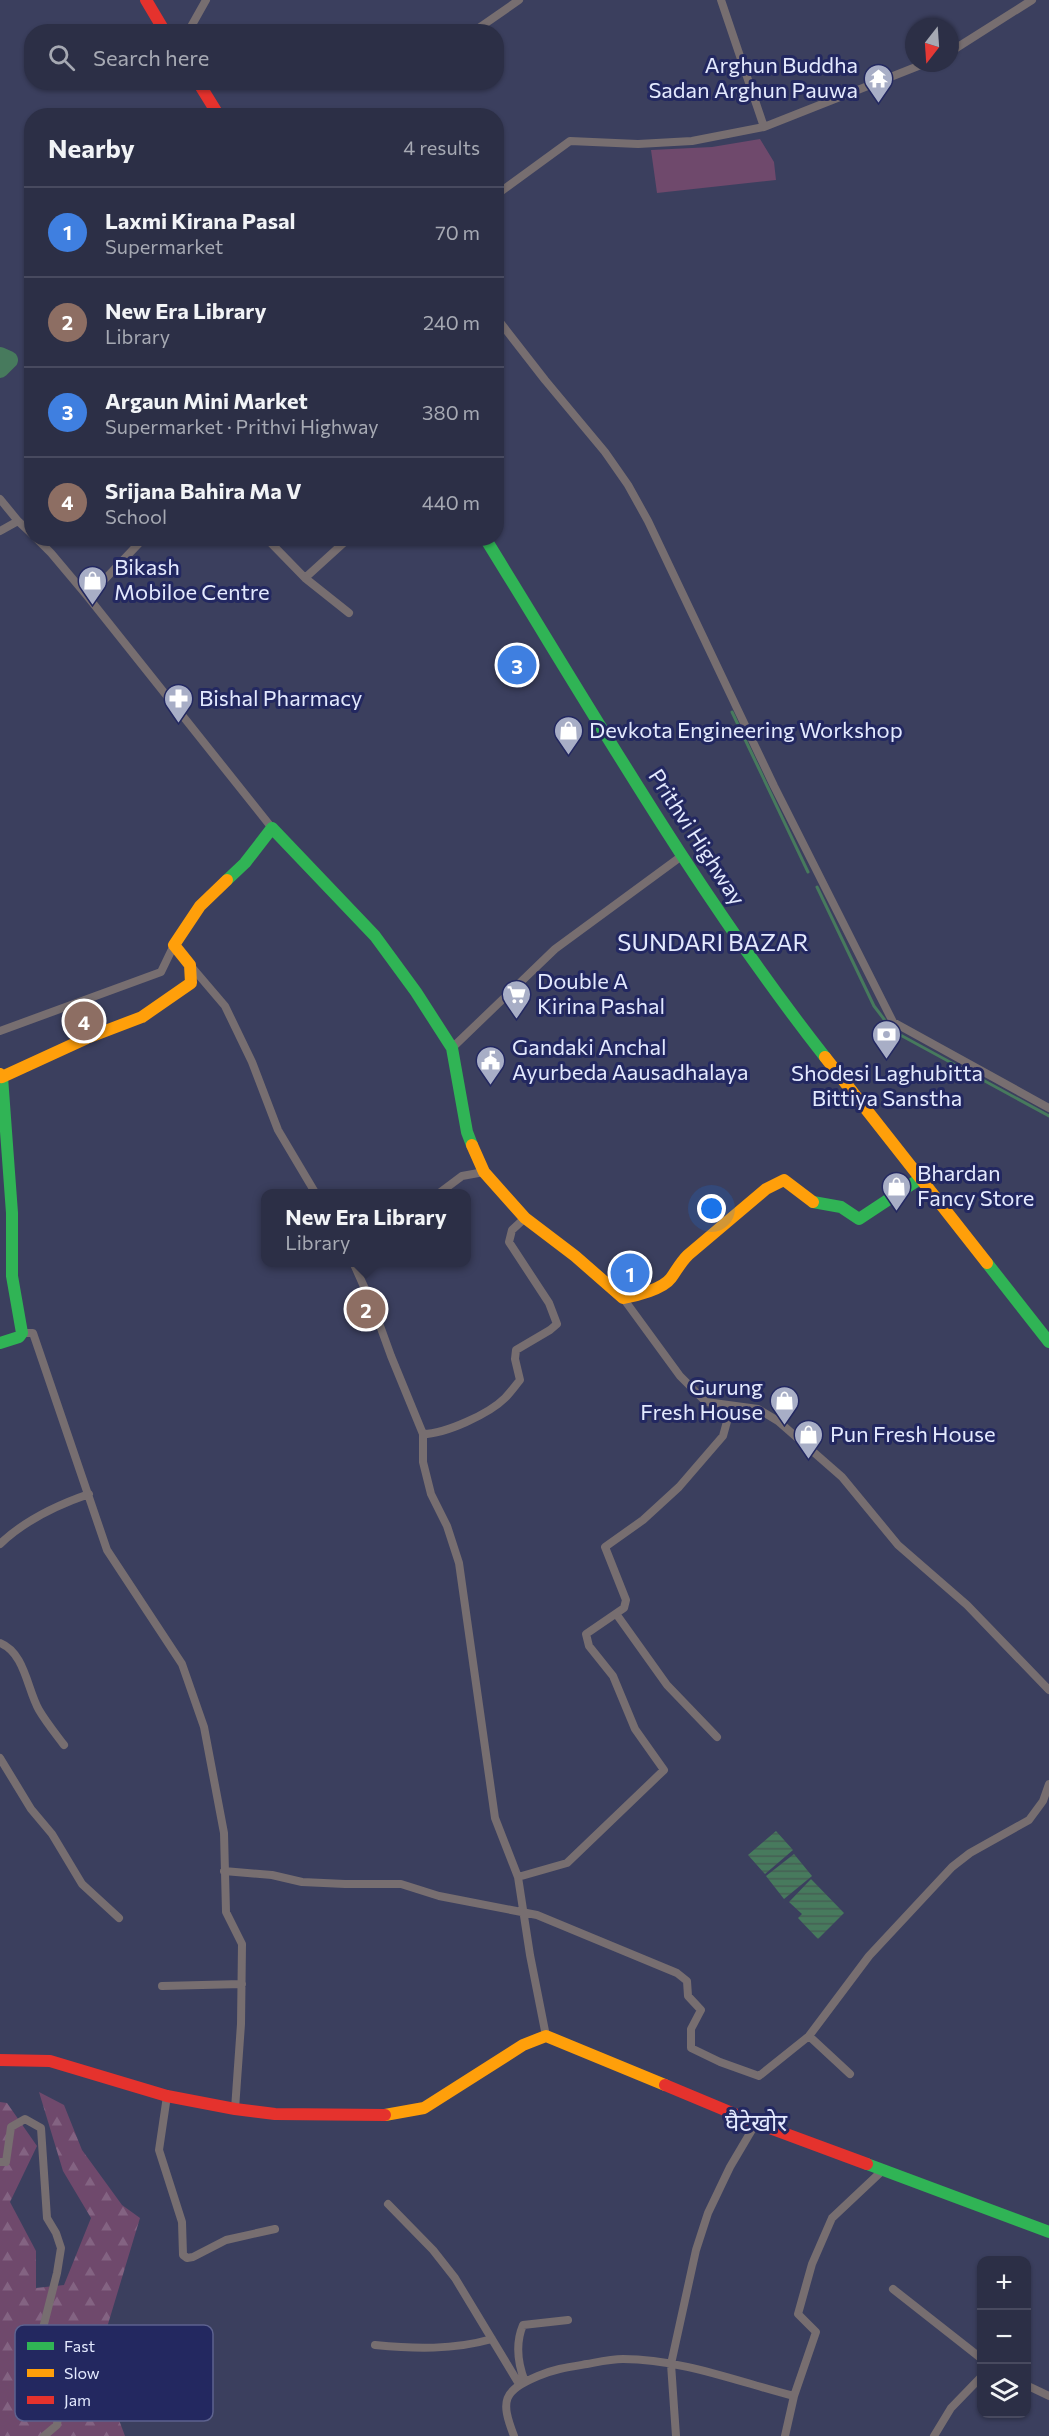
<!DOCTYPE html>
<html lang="en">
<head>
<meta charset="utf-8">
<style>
  body { margin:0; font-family:Commissioner,"Noto Sans Devanagari",sans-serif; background:#383b51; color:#f1f3f6 }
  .controls { position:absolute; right:18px; bottom:18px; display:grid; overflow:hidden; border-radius:12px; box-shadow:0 2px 4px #0004 }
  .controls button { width:54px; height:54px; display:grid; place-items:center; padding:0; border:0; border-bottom:2px solid #484a5f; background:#2c2f46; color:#f1f3f6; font:30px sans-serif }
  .compass { position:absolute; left:905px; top:18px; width:54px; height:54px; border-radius:50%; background:#2c2f46; box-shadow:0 2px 4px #0004; rotate:197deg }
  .you { position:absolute; left:712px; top:1209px; width:21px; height:21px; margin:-15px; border:4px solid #fff; border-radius:50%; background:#1a73e8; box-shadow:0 0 0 9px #1a73e833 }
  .badge { display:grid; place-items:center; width:39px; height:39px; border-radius:50%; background:#a8aec6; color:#fff; font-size:20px; font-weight:700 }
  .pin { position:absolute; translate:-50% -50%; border:3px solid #fff; box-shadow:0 2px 6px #0006 }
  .popup { position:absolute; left:261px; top:1189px; width:210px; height:78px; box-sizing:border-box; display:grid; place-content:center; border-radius:12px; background:#2c2f46; filter:drop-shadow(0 2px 4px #0005); font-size:20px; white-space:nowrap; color:#a6a9b3 }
  .popup b { font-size:22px; color:#f1f3f6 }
  .popup::after { content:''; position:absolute; left:50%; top:100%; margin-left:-12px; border:12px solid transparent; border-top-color:#2c2f46 }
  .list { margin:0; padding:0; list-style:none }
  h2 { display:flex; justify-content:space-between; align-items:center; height:78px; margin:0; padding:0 24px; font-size:26px }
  h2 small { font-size:20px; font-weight:400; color:#a6a9b3 }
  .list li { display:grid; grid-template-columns:39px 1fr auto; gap:18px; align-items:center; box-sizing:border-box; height:90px; padding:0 24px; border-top:2px solid #484a5f }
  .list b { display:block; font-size:22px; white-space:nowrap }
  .list p { margin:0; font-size:20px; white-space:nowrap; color:#a6a9b3 }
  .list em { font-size:20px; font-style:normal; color:#a6a9b3 }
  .icon { flex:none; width:33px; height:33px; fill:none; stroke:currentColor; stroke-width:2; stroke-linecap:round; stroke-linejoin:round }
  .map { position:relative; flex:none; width:1049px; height:2436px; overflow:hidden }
  .search { position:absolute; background:#2c2f46; box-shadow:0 2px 4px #0004; left:24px; top:24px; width:480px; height:66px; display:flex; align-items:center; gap:15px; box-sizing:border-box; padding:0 21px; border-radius:24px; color:#a6a9b3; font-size:22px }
  .panel { position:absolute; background:#2c2f46; box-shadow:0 2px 4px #0004; left:24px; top:108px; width:480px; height:438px; border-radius:24px }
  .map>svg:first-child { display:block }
</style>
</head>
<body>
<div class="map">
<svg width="1049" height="2436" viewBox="0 0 1049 2436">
  <defs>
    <pattern id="forest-firs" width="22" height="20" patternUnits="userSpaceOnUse" patternTransform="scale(1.5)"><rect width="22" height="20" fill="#6f496c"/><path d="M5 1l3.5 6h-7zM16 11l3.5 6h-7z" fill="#836382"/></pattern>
    <pattern id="water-rules" width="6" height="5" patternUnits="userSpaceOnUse" patternTransform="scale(1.5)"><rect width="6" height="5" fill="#477a5d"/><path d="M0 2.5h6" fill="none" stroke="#466054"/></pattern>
  </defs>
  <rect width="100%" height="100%" fill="#3b3f5e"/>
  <path fill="url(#forest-firs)" d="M39 2092 64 2105 82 2150 122 2205 140 2218 102 2344 123 2387 119 2420 125 2436H0V2102L7 2103 37 2146 10 2202 36 2251V2288L64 2285 91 2218 63 2171Z"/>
  <path fill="#6f496c" d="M760 139 774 162 776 180 657 193 651 150 712 147Z"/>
  <path fill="url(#water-rules)" d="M776 1831 793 1850 765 1874 748 1855Z
    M794 1854 812 1876 784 1899 766 1876Z
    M811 1879 844 1913 818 1939 798 1918 802 1914 789 1902Z"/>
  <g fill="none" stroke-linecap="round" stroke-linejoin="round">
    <path stroke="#477a5d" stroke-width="3" d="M732 712 808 872
      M817 887 874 1006 893 1031 1049 1116"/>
    <path stroke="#477a5d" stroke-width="18" d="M0 356 9 360 0 369"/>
    <path stroke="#776e70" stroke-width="8" d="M721 0 764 127
      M188 32 206 0
      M473 32 519 0
      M950 52 1032 0
      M496 195 570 141 638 144 692 141 764 127 926 63
      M496 317 545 380 605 452 628 485 648 521 774 786 893 1022 1049 1108
      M0 499 18 521
      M0 531 18 521 32 534
      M36 538 51 553 88 597 272 828
      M266 538 305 578
      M349 538 305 578 349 613
      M88 597 144 538
      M190 965 225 1006 252 1062 278 1130 316 1194
      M0 1031 161 972 174 945
      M452 1048 555 949 683 855
      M438 1194 462 1176 484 1172
      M353 1262 374 1309 391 1356 423 1434V1462L431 1494 447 1526 459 1563 495 1818 518 1877 530 1955 546 2036
      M623 1298 680 1376 706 1402 758 1409 778 1421 842 1477 898 1545 967 1605 1049 1690
      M22 1333H33L107 1550 182 1664 204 1727 224 1833 226 1912 242 1944 241 2024 235 2109
      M423 1434C445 1434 489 1414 505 1398 510 1393 515 1386 520 1380L515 1359 516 1350 550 1330 557 1324 549 1303 509 1242 512 1230 525 1218
      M0 1544C25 1520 57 1505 89 1494
      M617 1615 667 1685 717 1737
      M0 1643C25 1653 27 1689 39 1710 46 1722 55 1733 64 1745
      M0 1758 31 1809 52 1834 82 1884 119 1918
      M224 1871 272 1875 302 1882 345 1884H401L439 1896 537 1915 677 1973 687 1981 688 1996 701 2010 691 2029V2048L720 2062 759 2076 809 2036 869 1956 952 1867 970 1853 1029 1820 1043 1801 1049 1784
      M518 1877 567 1863 664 1770 635 1729 613 1676 589 1646 586 1634 624 1608 626 1600 605 1547 643 1520 679 1487 723 1436 731 1407
      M162 1986 242 1984
      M809 2036 850 2074
      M167 2096 159 2150 182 2222 183 2255 187 2258 193 2257 226 2240 275 2229
      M0 2162H6L11 2127 25 2119 41 2128 47 2218 56 2233 61 2248 57 2273 43 2328 60 2400 57 2425 44 2436
      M388 2204 433 2250 455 2278 519 2384
      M893 2289 982 2359
      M375 2345C415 2349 453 2350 492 2339
      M525 2382C518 2364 515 2344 523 2325L568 2320
      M1026 2385 1049 2396
      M514 2436C500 2400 503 2391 538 2376 554 2369 569 2367 587 2364 598 2362 611 2359 623 2359 681 2359 739 2382 794 2396L816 2332 798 2314 812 2264 832 2218 883 2170
      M676 2436 671 2364 696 2250 708 2213 730 2167 756 2123
      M785 2436 794 2396
      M934 2436 951 2408 982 2376"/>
    <path stroke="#30b455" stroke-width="12" d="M485 538C594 714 697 894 825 1057
      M227 880 245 863 272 828 375 936 416 992 452 1048 467 1132 472 1145
      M813 1202 841 1207 859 1219 921 1178
      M987 1263 1049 1342
      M0 1343 19 1337 22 1333 12 1276V1213L2 1077
      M867 2164 1049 2232"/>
    <path stroke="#ff9f0a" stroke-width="12" d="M825 1057 987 1263
      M0 1074 2 1077 87 1038 142 1017 191 983 190 965 174 945 200 906 227 880
      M472 1145 484 1172 525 1218 575 1256 623 1298C636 1296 663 1289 671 1278 677 1270 680 1263 688 1255L766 1189 784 1180 813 1202
      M385 2115 424 2108 523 2045 546 2036 665 2085"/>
    <path stroke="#e5322d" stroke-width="12" d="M146 0 165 32
      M198 82 219 116
      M0 2060 50 2061 167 2096 235 2109 275 2114 385 2115
      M665 2085 756 2123 867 2164"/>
  </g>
  <defs>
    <symbol id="temple-pin" viewBox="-11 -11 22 30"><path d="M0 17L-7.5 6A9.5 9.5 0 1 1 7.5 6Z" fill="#a8aec6" stroke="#232860"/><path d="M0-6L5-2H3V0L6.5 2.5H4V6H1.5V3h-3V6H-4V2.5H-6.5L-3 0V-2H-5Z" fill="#fff"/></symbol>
    <symbol id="shop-pin" viewBox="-11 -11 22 30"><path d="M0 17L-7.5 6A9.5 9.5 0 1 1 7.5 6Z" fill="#a8aec6" stroke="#232860"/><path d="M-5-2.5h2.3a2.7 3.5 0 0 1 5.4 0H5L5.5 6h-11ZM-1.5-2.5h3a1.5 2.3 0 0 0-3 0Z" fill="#fff"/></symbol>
    <symbol id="pharmacy-pin" viewBox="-11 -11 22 30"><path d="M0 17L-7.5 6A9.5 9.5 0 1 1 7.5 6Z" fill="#a8aec6" stroke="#232860"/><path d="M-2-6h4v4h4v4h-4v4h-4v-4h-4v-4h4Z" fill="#fff"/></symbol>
    <symbol id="supermarket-pin" viewBox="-11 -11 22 30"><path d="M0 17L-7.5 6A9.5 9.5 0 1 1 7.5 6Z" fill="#a8aec6" stroke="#232860"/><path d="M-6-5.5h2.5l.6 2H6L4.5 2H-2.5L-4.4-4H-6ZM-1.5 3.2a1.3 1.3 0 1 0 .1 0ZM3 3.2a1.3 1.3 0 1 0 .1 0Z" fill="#fff"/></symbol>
    <symbol id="bank-pin" viewBox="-11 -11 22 30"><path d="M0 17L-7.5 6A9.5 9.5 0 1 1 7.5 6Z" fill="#a8aec6" stroke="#232860"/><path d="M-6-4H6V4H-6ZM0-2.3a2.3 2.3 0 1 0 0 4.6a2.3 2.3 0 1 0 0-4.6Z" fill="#fff"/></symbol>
    <symbol id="civic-pin" viewBox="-11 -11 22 30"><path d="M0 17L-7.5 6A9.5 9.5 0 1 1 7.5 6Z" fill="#a8aec6" stroke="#232860"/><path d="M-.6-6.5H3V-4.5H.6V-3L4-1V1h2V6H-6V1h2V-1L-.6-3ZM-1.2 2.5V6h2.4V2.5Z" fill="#fff"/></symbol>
  </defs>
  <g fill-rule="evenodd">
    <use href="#temple-pin" x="862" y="62" width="33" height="45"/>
    <use href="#shop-pin" x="76" y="564" width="33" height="45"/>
    <use href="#pharmacy-pin" x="162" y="682" width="33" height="45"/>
    <use href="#shop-pin" x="552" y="714" width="33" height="45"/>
    <use href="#supermarket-pin" x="500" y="978" width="33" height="45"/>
    <use href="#bank-pin" x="870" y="1018" width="33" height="45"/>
    <use href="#civic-pin" x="474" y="1044" width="33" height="45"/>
    <use href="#shop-pin" x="880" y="1170" width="33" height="45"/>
    <use href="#shop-pin" x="768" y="1384" width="33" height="45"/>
    <use href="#shop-pin" x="792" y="1418" width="33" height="45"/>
  </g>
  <g text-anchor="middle" stroke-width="6" stroke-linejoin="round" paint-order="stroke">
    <g font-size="22" fill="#e3e9fe" stroke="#232860" text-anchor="start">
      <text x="858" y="73" text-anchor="end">Arghun Buddha<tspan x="858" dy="25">Sadan Arghun Pauwa</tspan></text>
      <text x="114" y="575">Bikash<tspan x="114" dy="25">Mobiloe Centre</tspan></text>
      <text x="199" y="706">Bishal Pharmacy</text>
      <text x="589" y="738">Devkota Engineering Workshop</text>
      <text x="537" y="989">Double A<tspan x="537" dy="25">Kirina Pashal</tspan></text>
      <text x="512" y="1055">Gandaki Anchal<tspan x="512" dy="25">Ayurbeda Aausadhalaya</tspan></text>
      <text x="887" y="1081" text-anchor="middle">Shodesi Laghubitta<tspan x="887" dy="25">Bittiya Sanstha</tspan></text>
      <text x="917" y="1181">Bhardan<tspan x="917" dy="25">Fancy Store</tspan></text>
      <text x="763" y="1395" text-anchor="end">Gurung<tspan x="763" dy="25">Fresh House</tspan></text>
      <text x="830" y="1442">Pun Fresh House</text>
    </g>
    <g font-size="22" fill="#e3e9fe" stroke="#232860">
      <text transform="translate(697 837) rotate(57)" y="8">Prithvi Highway</text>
    </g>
    <g font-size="24" fill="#e3e9fe" stroke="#232860">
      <text x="713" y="951">SUNDARI BAZAR</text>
      <text x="756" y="2131">घैटेखोर</text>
    </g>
  </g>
  <rect x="15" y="2325" width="198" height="96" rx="9" fill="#232860" stroke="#5d628f" stroke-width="1.5"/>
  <rect x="27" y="2342" width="27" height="8" fill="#30b455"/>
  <rect x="27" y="2369" width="27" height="8" fill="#ff9f0a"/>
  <rect x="27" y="2396" width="27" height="8" fill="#e5322d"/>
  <g font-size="16" fill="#e3e9fe">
    <text x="64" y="2352">Fast</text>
    <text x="64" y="2379">Slow</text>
    <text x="64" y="2406">Jam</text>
  </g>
</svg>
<div class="controls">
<button>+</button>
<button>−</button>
<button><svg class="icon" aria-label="layers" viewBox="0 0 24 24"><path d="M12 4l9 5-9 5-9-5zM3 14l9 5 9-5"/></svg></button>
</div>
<svg class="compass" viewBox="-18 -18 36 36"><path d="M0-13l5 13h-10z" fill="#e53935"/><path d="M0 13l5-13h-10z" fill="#a6a9b3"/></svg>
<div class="you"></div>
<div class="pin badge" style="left:630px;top:1273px;background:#3f7fe0">1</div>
<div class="pin badge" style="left:366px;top:1309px;background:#8d6e63">2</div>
<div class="popup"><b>New Era Library</b>Library</div>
<div class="pin badge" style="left:517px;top:665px;background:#3f7fe0">3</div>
<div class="pin badge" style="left:84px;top:1021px;background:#8d6e63">4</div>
<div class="search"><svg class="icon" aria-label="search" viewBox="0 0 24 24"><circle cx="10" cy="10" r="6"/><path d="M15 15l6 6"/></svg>Search here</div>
<section class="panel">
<h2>Nearby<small>4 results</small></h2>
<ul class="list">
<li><span class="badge" style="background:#3f7fe0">1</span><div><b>Laxmi Kirana Pasal</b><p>Supermarket</p></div><em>70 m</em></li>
<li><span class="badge" style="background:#8d6e63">2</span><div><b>New Era Library</b><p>Library</p></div><em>240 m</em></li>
<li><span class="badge" style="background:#3f7fe0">3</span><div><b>Argaun Mini Market</b><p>Supermarket · Prithvi Highway</p></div><em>380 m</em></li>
<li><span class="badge" style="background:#8d6e63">4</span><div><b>Srijana Bahira Ma V</b><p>School</p></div><em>440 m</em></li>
</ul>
</section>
</div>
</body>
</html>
